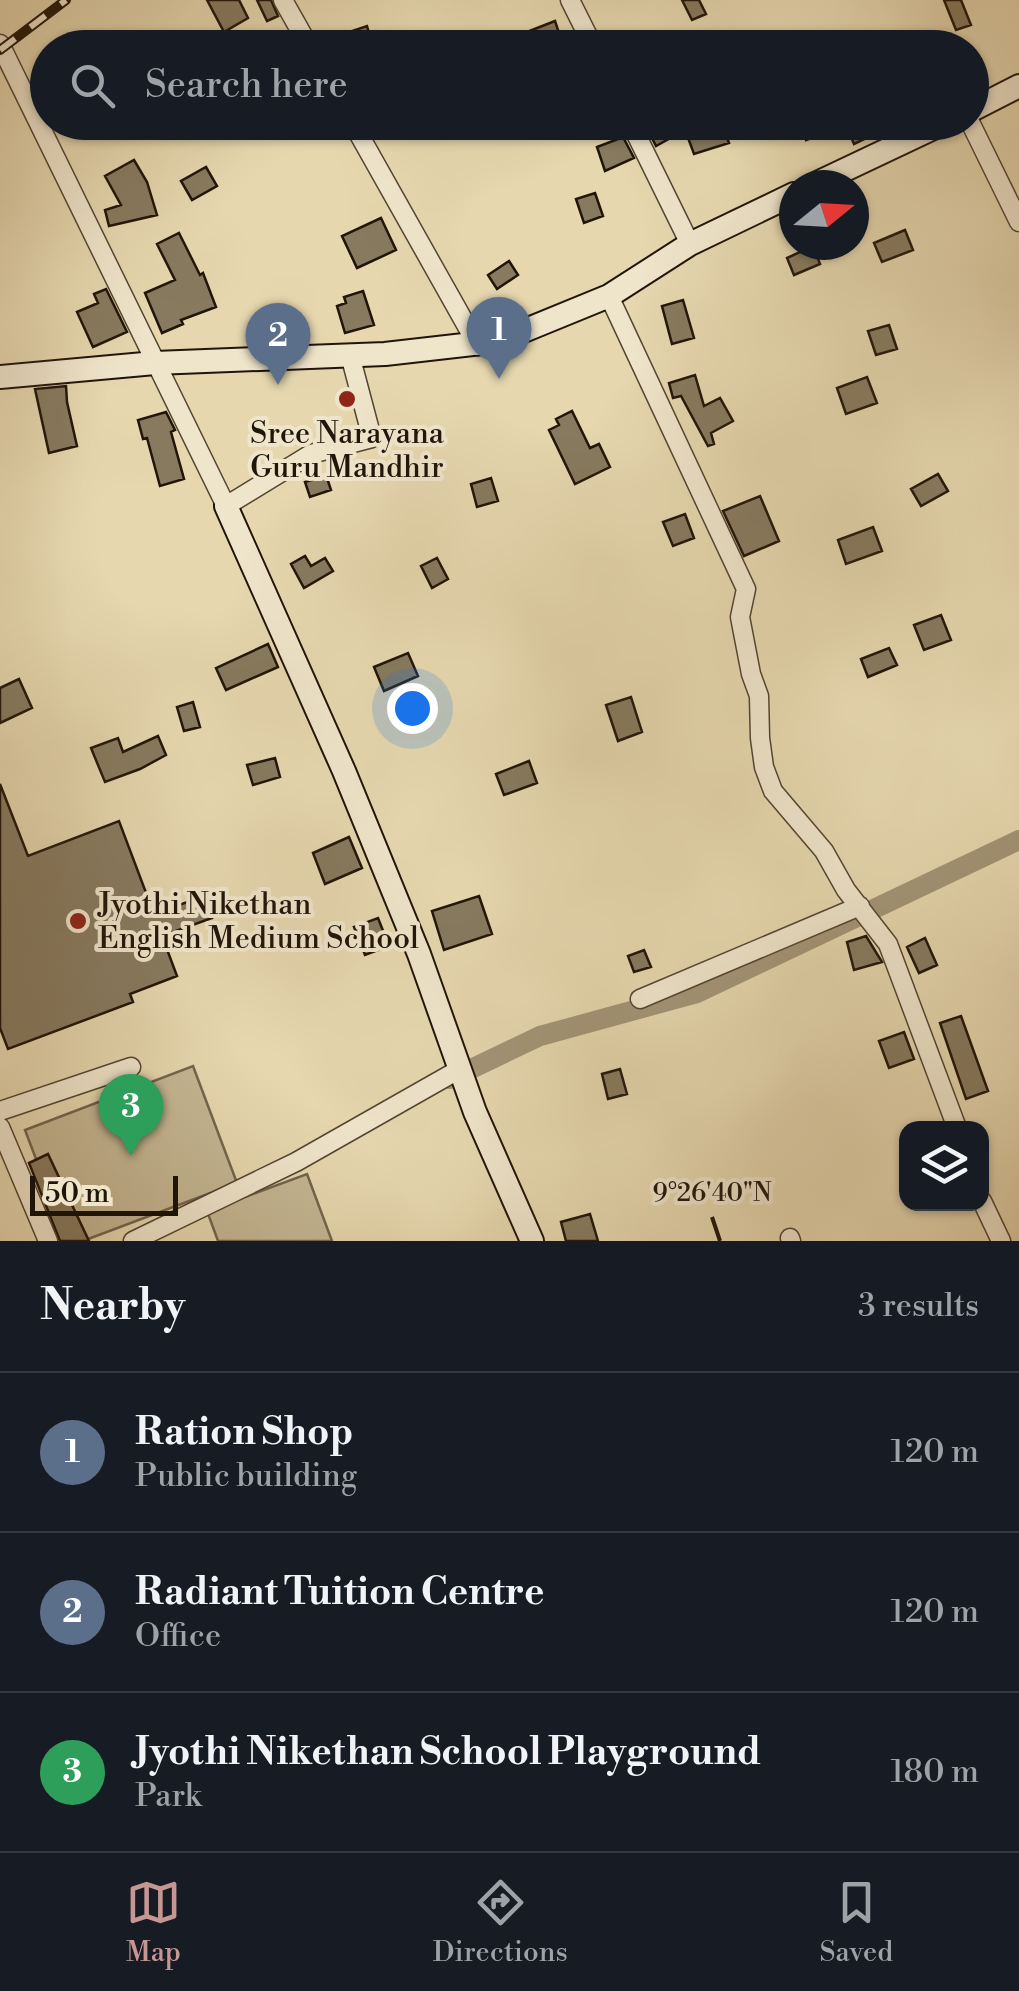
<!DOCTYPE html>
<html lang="en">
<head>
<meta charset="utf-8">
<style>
  body { margin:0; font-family:"Libre Bodoni",serif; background:#20242c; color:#f1f3f6 }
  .controls { position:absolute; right:30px; bottom:30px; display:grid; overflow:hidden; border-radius:20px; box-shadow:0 2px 8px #0004 }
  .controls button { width:90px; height:90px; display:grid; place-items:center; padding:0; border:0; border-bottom:2px solid #363941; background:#171b24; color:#f1f3f6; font:50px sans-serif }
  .compass { position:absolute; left:779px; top:170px; width:90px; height:90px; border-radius:50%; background:#171b24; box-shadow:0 2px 8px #0004; rotate:72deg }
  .scale { position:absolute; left:30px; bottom:25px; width:148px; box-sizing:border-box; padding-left:10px; border:5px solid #201509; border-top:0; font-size:28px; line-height:35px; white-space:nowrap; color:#201509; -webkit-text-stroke:8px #efe5cb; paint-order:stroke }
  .you { position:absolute; left:412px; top:708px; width:35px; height:35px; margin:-25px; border:8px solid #fff; border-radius:50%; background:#1a73e8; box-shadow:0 0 0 15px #1a73e833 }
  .badge { display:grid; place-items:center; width:65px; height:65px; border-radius:50%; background:#c59692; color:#fff; font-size:32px; font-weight:700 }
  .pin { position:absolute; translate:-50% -82px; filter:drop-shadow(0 2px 5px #0008) }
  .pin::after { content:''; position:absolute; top:52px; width:35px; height:30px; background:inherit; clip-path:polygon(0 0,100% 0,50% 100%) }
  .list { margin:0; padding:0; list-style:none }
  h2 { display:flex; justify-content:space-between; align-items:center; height:130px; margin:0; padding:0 40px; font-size:42px }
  h2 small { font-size:32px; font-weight:400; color:#9ea1a6 }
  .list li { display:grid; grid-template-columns:65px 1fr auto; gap:30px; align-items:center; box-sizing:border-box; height:160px; padding:0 40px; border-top:2px solid #363941 }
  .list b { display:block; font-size:38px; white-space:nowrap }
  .list p { margin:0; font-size:32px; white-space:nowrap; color:#9ea1a6 }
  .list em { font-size:32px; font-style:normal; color:#9ea1a6 }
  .icon { flex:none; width:55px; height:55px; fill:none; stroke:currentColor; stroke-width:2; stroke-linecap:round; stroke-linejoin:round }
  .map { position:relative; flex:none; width:1019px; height:1241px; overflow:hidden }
  .search { position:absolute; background:#171b24; box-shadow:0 2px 8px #0004; left:30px; right:30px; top:30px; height:110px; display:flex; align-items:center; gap:25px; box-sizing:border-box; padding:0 35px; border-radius:55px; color:#9ea1a6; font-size:38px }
  .sheet { height:610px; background:#171b24 }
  nav { display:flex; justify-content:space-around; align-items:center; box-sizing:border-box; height:140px; border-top:2px solid #363941; background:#171b24; font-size:28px; color:#9ea1a6 }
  nav a { display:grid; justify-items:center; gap:5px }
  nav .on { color:#c59692 }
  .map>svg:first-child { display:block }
</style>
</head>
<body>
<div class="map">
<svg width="1019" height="1241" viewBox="0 0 1019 1241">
  <rect width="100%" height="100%" fill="#e6d7af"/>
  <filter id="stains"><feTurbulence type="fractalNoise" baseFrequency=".002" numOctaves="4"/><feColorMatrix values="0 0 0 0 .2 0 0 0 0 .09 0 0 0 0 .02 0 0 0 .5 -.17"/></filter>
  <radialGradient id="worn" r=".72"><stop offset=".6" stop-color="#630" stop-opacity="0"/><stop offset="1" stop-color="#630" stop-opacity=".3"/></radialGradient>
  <path fill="#c4b693" stroke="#72664e" stroke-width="2.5" d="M193 1066 237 1183 83 1241H67L25 1130Z
    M307 1174 332 1241H218L207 1211Z"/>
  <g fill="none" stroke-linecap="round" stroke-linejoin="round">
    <path stroke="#a39577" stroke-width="20" d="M450 1079 540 1036 697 993 1019 840"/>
  </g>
  <path fill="#877a5f" stroke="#201509" stroke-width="2.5" d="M207 0H239L248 18 224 32Z
    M257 0H271L278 16 267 21Z
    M682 0H699L706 14 692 20Z
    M944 0H961L971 25 956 30Z
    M555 21 564 48H497L528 34 527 32Z
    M367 26 373 48H351L346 33Z
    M648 122H699L656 146 645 124Z
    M800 122 868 123 873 135 854 144 846 125 806 140Z
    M722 124 729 143 694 154 687 135Z
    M623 137 634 158 605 171 597 147Z
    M134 160 147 182 157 215 109 226 105 210 121 205 105 176Z
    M206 167 217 186 192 200 181 181Z
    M595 193 603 216 584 223 576 199Z
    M381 218 396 250 357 268 342 236Z
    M905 230 913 250 882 262 874 243Z
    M179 233 200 275 203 273 216 307 181 320 183 324 162 333 145 293 175 280 157 244Z
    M813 246 820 264 794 275 787 258Z
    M509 261 518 275 497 289 488 275Z
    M106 289 127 332 93 347 77 312 98 303 94 294Z
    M363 291 374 325 345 333 337 306 346 303 344 297Z
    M683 300 694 338 672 344 662 306Z
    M889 325 897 349 876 355 868 331Z
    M695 375 704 406 720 398 733 421 711 433 714 444 708 446 681 396 673 398 669 383Z
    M867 377 877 403 846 414 837 388Z
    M66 386 67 402 77 446 49 453 35 389Z
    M572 411 590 448 599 444 610 467 575 484 549 430 559 425 556 419Z
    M166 412 175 430 171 432 184 479 160 486 147 438 143 439 138 420Z
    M938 474 948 491 921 506 911 489Z
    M326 475 331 490 310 497 305 482Z
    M491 478 498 501 477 507 471 484Z
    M760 496 779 541 744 556 723 511Z
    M685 514 694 538 673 546 663 522Z
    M873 527 882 551 846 564 838 540Z
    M305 556 311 566 325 558 333 571 304 588 291 564Z
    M437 558 448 579 432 588 421 566Z
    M941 615 951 640 924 650 914 625Z
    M268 644 278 667 226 690 216 668Z
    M889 648 897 665 868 677 861 659Z
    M408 653 418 676 384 691 374 667Z
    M19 679 32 708 0 723V688Z
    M631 697 642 732 618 741 606 705Z
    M193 702 200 727 184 731 177 707Z
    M158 736 166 755 140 769 105 782 91 748 118 738 123 752Z
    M275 758 280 777 253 785 247 765Z
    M529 761 537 783 504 795 496 774Z
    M0 784 28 856 119 821 154 914 204 896 212 918 162 936 177 976 130 994 133 1002 8 1049 0 1028Z
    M349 837 362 868 325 884 313 853Z
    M479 896 492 934 444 950 432 911Z
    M378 918 389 946 365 955 354 927Z
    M866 936 882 962 854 970 847 942Z
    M925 938 937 965 919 973 907 947Z
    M644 950 651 967 634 972 628 956Z
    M961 1016 988 1091 966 1099 940 1023Z
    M904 1032 914 1059 889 1068 879 1041Z
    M620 1069 627 1094 608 1099 602 1074Z
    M48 1154 89 1241H60L29 1163Z
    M590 1214 598 1241H566L561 1222Z"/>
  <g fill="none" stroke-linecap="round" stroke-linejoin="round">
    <defs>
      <path id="street" d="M283 0 310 48
        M570 0 594 48
        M0 44 226 506 311 454 372 438 350 355
        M352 122 478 346
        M630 122 690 244
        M970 122 1019 222
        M609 296 746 589 740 617 751 674 759 696 760 738 764 767 773 791 824 851 846 890 888 944 957 1128
        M640 999 860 906
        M0 1111 131 1067
        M0 1127 48 1241
        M982 1201 1001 1241
        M790 1238 791 1241
        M133 1241 296 1162 460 1069"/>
      <path id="secondary" d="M972 110 1019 86
        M813 185 946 122
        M0 377 155 363 385 354 499 341 609 296 690 244 794 194
        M226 506 344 771 419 954 475 1112 532 1241"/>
    </defs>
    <use href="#street" stroke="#524632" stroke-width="21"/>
    <use href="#secondary" stroke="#201509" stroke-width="26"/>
    <use href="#street" stroke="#efe5cb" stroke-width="18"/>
    <use href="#secondary" stroke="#efe5cb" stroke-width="22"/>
    <defs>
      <path id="rail" d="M0 50 66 0"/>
    </defs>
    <use href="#rail" stroke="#201509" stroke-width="10"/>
    <use href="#rail" stroke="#efe5cb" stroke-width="6" stroke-dasharray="19" stroke-linecap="butt"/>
  </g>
  <path fill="none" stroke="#201509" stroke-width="4" d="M712 1217 720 1241"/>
  <g fill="#8f2418" stroke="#efe5cb" stroke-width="4">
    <circle cx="347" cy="399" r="10"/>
    <circle cx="78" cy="921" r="10"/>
  </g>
  <g text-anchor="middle" stroke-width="8" stroke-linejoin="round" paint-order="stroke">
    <g font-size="30" fill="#201509" stroke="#efe5cb">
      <text x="347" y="443">Sree Narayana<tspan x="347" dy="34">Guru Mandhir</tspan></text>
      <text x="98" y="914" text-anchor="start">Jyothi Nikethan<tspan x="98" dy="34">English Medium School</tspan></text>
    </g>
  </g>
  <g font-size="25" text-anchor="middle" fill="#201509" stroke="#efe5cb" stroke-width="8" stroke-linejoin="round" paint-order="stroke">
    <text x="712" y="1201">9°26'40"N</text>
  </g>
  <rect width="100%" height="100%" filter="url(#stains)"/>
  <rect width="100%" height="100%" fill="url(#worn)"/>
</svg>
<div class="controls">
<button><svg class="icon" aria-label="layers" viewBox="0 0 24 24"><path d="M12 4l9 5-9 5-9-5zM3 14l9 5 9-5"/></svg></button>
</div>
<svg class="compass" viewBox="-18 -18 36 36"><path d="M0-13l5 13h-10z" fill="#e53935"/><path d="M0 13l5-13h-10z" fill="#9ea1a6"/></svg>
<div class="scale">50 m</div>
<div class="you"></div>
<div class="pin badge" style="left:499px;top:379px;background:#5c6f8a">1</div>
<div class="pin badge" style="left:278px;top:385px;background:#5c6f8a">2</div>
<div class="pin badge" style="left:131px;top:1156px;background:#2e9e5b">3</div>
<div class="search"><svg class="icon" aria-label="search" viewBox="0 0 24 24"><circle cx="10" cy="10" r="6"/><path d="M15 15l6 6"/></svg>Search here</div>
</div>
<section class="sheet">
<h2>Nearby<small>3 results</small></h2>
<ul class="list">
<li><span class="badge" style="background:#5c6f8a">1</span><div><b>Ration Shop</b><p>Public building</p></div><em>120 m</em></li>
<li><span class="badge" style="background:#5c6f8a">2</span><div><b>Radiant Tuition Centre</b><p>Office</p></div><em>120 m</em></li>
<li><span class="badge" style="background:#2e9e5b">3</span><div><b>Jyothi Nikethan School Playground</b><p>Park</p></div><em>180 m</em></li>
</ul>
</section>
<nav>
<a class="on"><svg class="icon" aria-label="map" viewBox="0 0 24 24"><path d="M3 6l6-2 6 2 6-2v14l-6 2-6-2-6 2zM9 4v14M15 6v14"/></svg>Map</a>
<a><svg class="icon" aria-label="directions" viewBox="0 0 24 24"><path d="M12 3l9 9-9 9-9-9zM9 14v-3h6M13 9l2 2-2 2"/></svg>Directions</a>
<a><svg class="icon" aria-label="saved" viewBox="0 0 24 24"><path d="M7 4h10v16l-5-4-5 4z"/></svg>Saved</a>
</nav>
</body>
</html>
